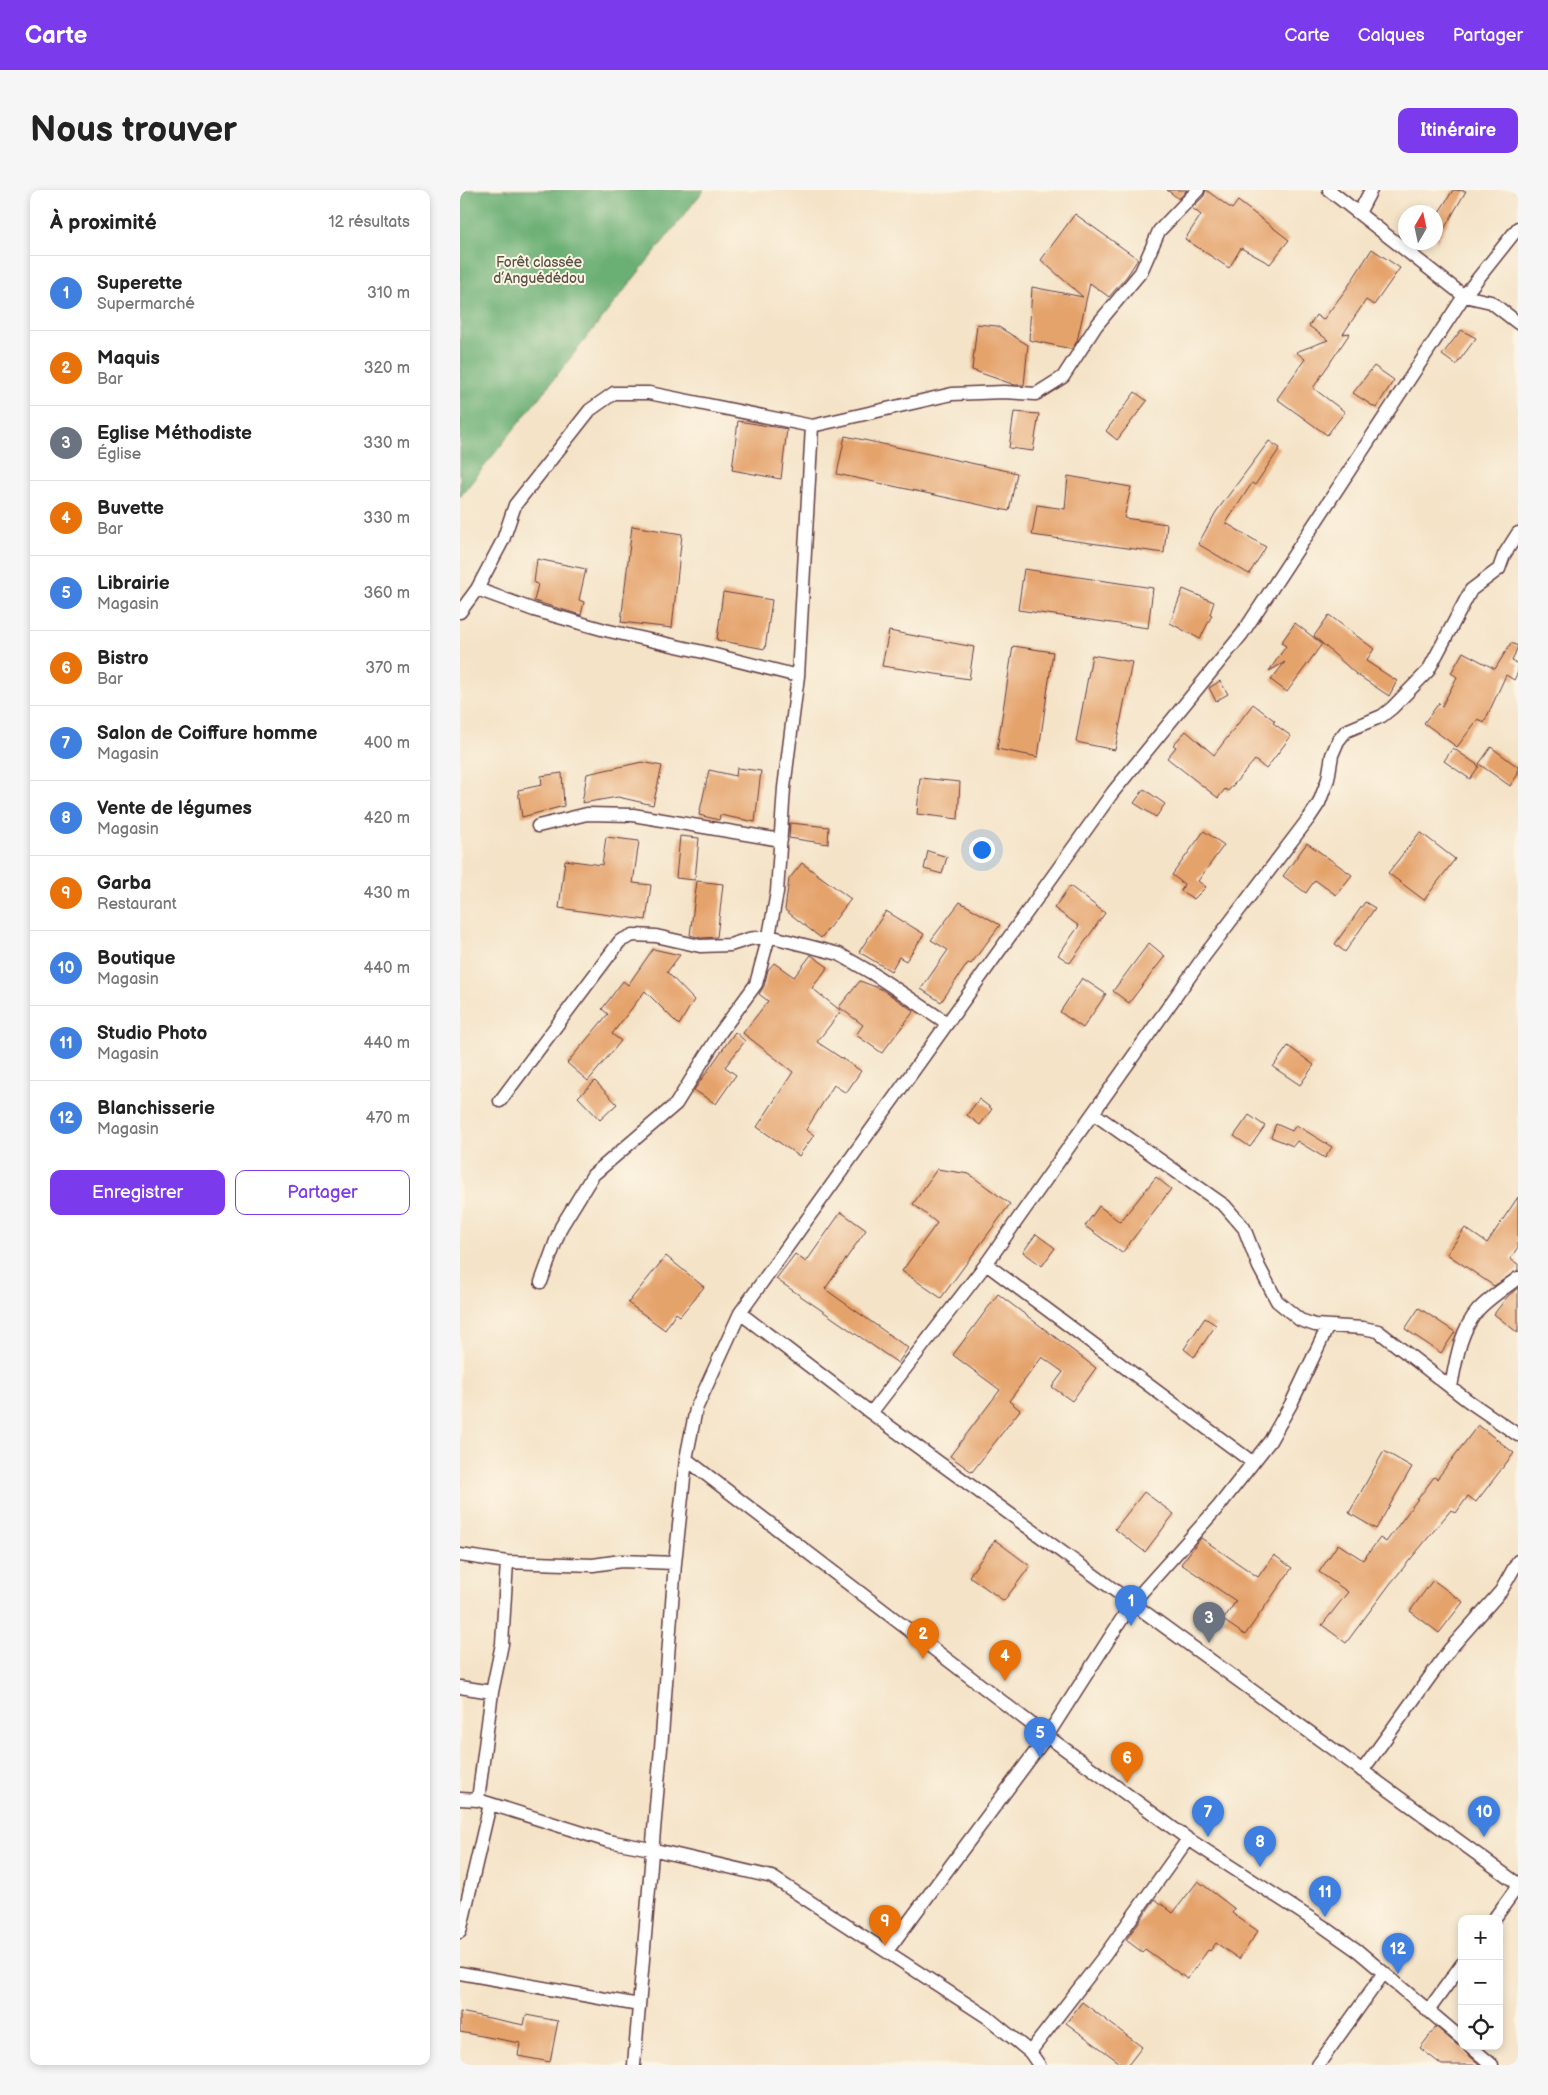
<!DOCTYPE html>
<html lang="fr">
<head>
<meta charset="utf-8">
<style>
  body { margin:0; font-family:"Balsamiq Sans",sans-serif; background:#f6f6f6; color:#222 }
  .controls { position:absolute; right:15px; bottom:15px; display:grid; overflow:hidden; border-radius:10px; box-shadow:0 2px 8px #0003 }
  .controls button { width:45px; height:45px; display:grid; place-items:center; padding:0; border:0; border-bottom:1px solid #e0e0e0; background:#fff; color:#222; font:25px sans-serif }
  .compass { position:absolute; left:938px; top:15px; width:45px; height:45px; border-radius:50%; background:#fff; box-shadow:0 2px 8px #0003; rotate:9deg }
  .you { position:absolute; left:521px; top:659px; width:18px; height:18px; margin:-12px; border:4px solid #fff; border-radius:50%; background:#1a73e8; box-shadow:0 0 0 8px #1a73e833 }
  .badge { display:grid; place-items:center; width:32px; height:32px; border-radius:50%; background:#7c3aed; color:#fff; font-size:16px; font-weight:700 }
  .pin { position:absolute; translate:-50% -41px; filter:drop-shadow(0 1px 2px #0008) }
  .pin::after { content:''; position:absolute; top:26px; width:18px; height:15px; background:inherit; clip-path:polygon(0 0,100% 0,50% 100%) }
  .list { margin:0; padding:0; list-style:none }
  h2 { display:flex; justify-content:space-between; align-items:center; height:65px; margin:0; padding:0 20px; font-size:21px }
  h2 small { font-size:16px; font-weight:400; color:#767676 }
  .list li { display:grid; grid-template-columns:32px 1fr auto; gap:15px; align-items:center; box-sizing:border-box; height:75px; padding:0 20px; border-top:1px solid #e0e0e0 }
  .list b { display:block; font-size:19px; white-space:nowrap }
  .list p { margin:0; font-size:16px; white-space:nowrap; color:#767676 }
  .list em { font-size:16px; font-style:normal; color:#767676 }
  .actions { display:flex; gap:10px; padding:15px 20px }
  .actions a { flex:1; padding:11px 0; border:1px solid #7c3aed; border-radius:10px; text-align:center; font-size:18px; color:#7c3aed }
  .actions .main { background:#7c3aed; color:#fff }
  .icon { flex:none; width:28px; height:28px; fill:none; stroke:currentColor; stroke-width:2; stroke-linecap:round; stroke-linejoin:round }
  .map { position:relative; flex:none; width:1058px; height:1875px; overflow:hidden; border-radius:10px }
  header { display:flex; align-items:center; gap:30px; box-sizing:border-box; height:70px; padding:0 25px; background:#7c3aed; color:#fff }
  header strong { font-size:24px }
  nav { display:flex; gap:28px; margin-inline-start:auto; font-size:18px }
  .intro { display:flex; align-items:center; justify-content:space-between; box-sizing:border-box; height:120px; padding:0 30px }
  h1 { margin:0; font-size:35px }
  .button { padding:12px 22px; border-radius:10px; background:#7c3aed; color:#fff; font-size:18px; font-weight:700 }
  main { display:flex; gap:30px; padding:0 30px }
  aside { flex:1; background:#fff; border-radius:10px; box-shadow:0 2px 8px #0003 }
  .map>svg:first-child { display:block }
</style>
</head>
<body>
<header>
<strong>Carte</strong>
<nav><a>Carte</a><a>Calques</a><a>Partager</a></nav>
</header>
<div class="intro"><h1>Nous trouver</h1><a class="button">Itinéraire</a></div>
<main>
<aside>
<h2>À proximité<small>12 résultats</small></h2>
<ul class="list">
<li><span class="badge" style="background:#3f7fe0">1</span><div><b>Superette</b><p>Supermarché</p></div><em>310 m</em></li>
<li><span class="badge" style="background:#e8710a">2</span><div><b>Maquis</b><p>Bar</p></div><em>320 m</em></li>
<li><span class="badge" style="background:#6b7280">3</span><div><b>Eglise Méthodiste</b><p>Église</p></div><em>330 m</em></li>
<li><span class="badge" style="background:#e8710a">4</span><div><b>Buvette</b><p>Bar</p></div><em>330 m</em></li>
<li><span class="badge" style="background:#3f7fe0">5</span><div><b>Librairie</b><p>Magasin</p></div><em>360 m</em></li>
<li><span class="badge" style="background:#e8710a">6</span><div><b>Bistro</b><p>Bar</p></div><em>370 m</em></li>
<li><span class="badge" style="background:#3f7fe0">7</span><div><b>Salon de Coiffure homme</b><p>Magasin</p></div><em>400 m</em></li>
<li><span class="badge" style="background:#3f7fe0">8</span><div><b>Vente de légumes</b><p>Magasin</p></div><em>420 m</em></li>
<li><span class="badge" style="background:#e8710a">9</span><div><b>Garba</b><p>Restaurant</p></div><em>430 m</em></li>
<li><span class="badge" style="background:#3f7fe0">10</span><div><b>Boutique</b><p>Magasin</p></div><em>440 m</em></li>
<li><span class="badge" style="background:#3f7fe0">11</span><div><b>Studio Photo</b><p>Magasin</p></div><em>440 m</em></li>
<li><span class="badge" style="background:#3f7fe0">12</span><div><b>Blanchisserie</b><p>Magasin</p></div><em>470 m</em></li>
</ul>
<div class="actions"><a class="main">Enregistrer</a><a>Partager</a></div>
</aside>
<div class="map">
<svg width="1058" height="1875" viewBox="0 0 1058 1875">
  <rect width="100%" height="100%" fill="#fcf5e5"/>
  <filter id="ink" filterUnits="userSpaceOnUse"><feTurbulence type="fractalNoise" baseFrequency=".02" numOctaves="2"/><feDisplacementMap in="SourceGraphic" scale="10" xChannelSelector="R" yChannelSelector="G"/><feConvolveMatrix kernelMatrix="1 2 1 2 8 2 1 2 1" color-interpolation-filters="sRGB"/></filter>
  <filter id="wash" filterUnits="userSpaceOnUse"><feTurbulence type="fractalNoise" baseFrequency=".0096" numOctaves="4" result="noise"/><feDisplacementMap in="SourceGraphic" scale="20" xChannelSelector="R" yChannelSelector="G"/><feGaussianBlur stdDeviation="1.12" result="paint"/><feColorMatrix in="noise" values="0 0 0 0 0 0 0 0 0 0 0 0 0 0 0 0 0 1.4 0 .05"/><feComposite in="paint" operator="in"/></filter>
  <g filter="url(#wash)">
    <rect width="100%" height="100%" fill="#f4e3c7"/>
    <path fill="#6baf73" stroke="#5a674f" d="M0 0H244L0 307Z"/>
    <g id="blocks">
      <path fill="#e5a36c" d="M707 0H727L719 9Z
        M746 0 772 19 778 11 829 50 810 74 781 58 769 78 725 49 741 25 732 18 744 6Z
        M993 0 1006 1 976 53V27Z
        M615 24 678 69 667 86 649 107 630 93 617 151 612 159 569 150 572 97 623 107 581 70Z
        M912 59 940 78 914 115 906 110 883 144 890 143 853 198 885 222 867 245 817 209 845 169 836 162 868 150 849 136 856 125 863 130 887 98Z
        M517 134 537 136 568 155 564 195H555L512 180Z
        M1001 140 1016 148 996 175 982 165Z
        M914 176 934 190 916 218 893 203Z
        M675 202 687 211 657 250 646 241Z
        M554 222 579 224 573 261 549 258Z
        M278 231 327 239 321 289 272 280Z
        M385 246 557 283 549 321 377 284Z
        M809 251 820 258 795 295 792 293 766 333 806 357 789 384 738 354 756 322Z
        M608 286 671 297 664 328 707 334 704 363 572 345 577 315 605 319Z
        M172 336 222 344 212 438 161 432Z
        M77 369 126 379 119 410 124 412 121 425 74 411 78 394 74 393Z
        M564 379 693 398 688 438 558 420Z
        M723 399 754 412 750 424 752 425 740 449 710 433Z
        M263 402 312 410 305 459 257 450Z
        M869 425 914 459 906 471 937 491 929 506 896 484 854 446Z
        M835 433 862 454 827 502 811 490 825 472 809 481 826 456 821 453Z
        M429 441 514 457 509 489 422 476Z
        M1051 453 1058 456 1052 471 1058 474V482L1054 490 1046 485 1024 533 1018 529 997 557 964 533 979 513 982 516 997 487 991 483 1003 462 1035 479Z
        M553 456 593 462 578 567 537 559Z
        M632 465 672 472 655 560 616 552Z
        M760 491 768 504 756 511 749 498Z
        M793 514 815 531 813 533 831 546 806 579 795 570 768 601 765 599 758 608 707 568 716 557 713 555 726 541 754 565Z
        M1031 557 1058 577V584L1050 596 1019 574Z
        M993 558 1019 576 1010 589 984 571Z
        M182 572 202 576 193 615 158 607 122 613 127 584Z
        M277 578 301 581 295 632 260 625 259 630 239 625 249 580 276 586Z
        M102 583 104 616 62 627 58 600 82 595 81 586Z
        M460 588 500 592 498 629 457 624Z
        M684 599 705 614 696 627 674 613Z
        M330 633 369 637 368 654 329 648Z
        M744 641 764 655 738 691 746 697 734 709 721 701 724 694 712 685Z
        M960 642 995 669 964 710 928 683Z
        M220 646 239 648 235 690 216 688Z
        M146 647 179 651 173 693 191 695 186 730 99 718 105 670 142 675Z
        M847 653 892 685 876 705 855 690 846 703 823 686Z
        M468 661 487 667 482 684 464 679Z
        M342 673 391 709 361 748 325 720 329 689Z
        M237 691 263 694 257 747 241 748 230 745Z
        M610 696 645 723 610 773 598 765 619 736 594 718Z
        M500 712 540 735 511 774 508 773 481 812 461 799 488 760 471 750Z
        M905 712 915 718 885 762 875 754Z
        M426 721 464 744 446 771 439 767 431 781 399 762Z
        M689 753 705 766 669 813 653 801Z
        M193 759 220 765 207 782 234 810 219 835 185 801 152 844 161 851 128 891 107 873 148 824 142 819 163 791 168 795Z
        M351 765 368 777 352 798 381 821 357 852 401 881 386 903 374 895 346 940 354 945 339 966 297 937 333 882 283 843 308 811 299 804 304 796 308 780 314 773 334 787Z
        M622 788 646 804 623 838 600 822Z
        M400 791 421 799 454 821 422 863 396 845 403 835 379 817Z
        M275 842 285 851 265 877 276 885 256 914 234 900Z
        M828 856 854 875 840 895 813 877Z
        M135 891 157 914 140 930 118 907Z
        M519 909 532 919 520 935 507 925Z
        M789 925 805 936 790 957 774 946Z
        M816 934 832 941 836 935 872 957 865 968 837 951 833 956 811 947Z
        M477 979 509 984 550 1014 481 1108 442 1081 477 1033 453 1014Z
        M696 987 711 999 662 1063 625 1036 639 1016 660 1032Z
        M1058 1007V1057L1050 1069 1058 1074V1080L1034 1096 987 1064 1005 1038 1027 1053Z
        M381 1022 406 1040 365 1099 448 1158 438 1173 316 1089 335 1064 346 1072Z
        M576 1044 595 1058 582 1076 563 1062Z
        M206 1066 244 1097 220 1126 216 1123 205 1140 168 1113Z
        M1058 1098V1143L1034 1124 1048 1106Z
        M538 1104 636 1178 612 1211 592 1197 603 1182 582 1167 549 1211 560 1220 512 1282 490 1266 540 1200 493 1165Z
        M959 1118 995 1142 981 1163 945 1139Z
        M745 1128 756 1135 734 1167 724 1159Z
        M1018 1235 1054 1263 1016 1312 1008 1306 996 1323 991 1320 930 1394 886 1453 862 1435 888 1402 859 1382 878 1354 903 1370 920 1348 926 1352 974 1287 977 1289Z
        M924 1261 952 1277 916 1339 889 1323Z
        M684 1302 714 1324 685 1362 655 1339Z
        M741 1348 798 1387 814 1365 832 1378 785 1445 763 1430 776 1411 721 1374Z
        M535 1350 570 1376 544 1411 509 1386Z
        M973 1390 1003 1412 979 1443 950 1421Z
        M738 1691 775 1719 772 1723 798 1741 779 1769 756 1753 750 1761 748 1760 727 1789 685 1759 682 1762 666 1750 695 1709 713 1723Z
        M622 1812 682 1857 668 1875H663L606 1833Z
        M0 1822 64 1835 66 1825 98 1831 90 1872 58 1866 60 1853 0 1842Z
        M976 1837 997 1855 1002 1857 1005 1862 1020 1875H982L960 1858Z"/>
    </g>
  </g>
  <g filter="url(#ink)">
    <use href="#blocks" fill-opacity="0" stroke="#643c42" stroke-width="1"/>
    <g fill="none" stroke-linecap="round" stroke-linejoin="round">
      <defs>
        <path id="street" d="M869 0 1004 106 1031 112 1058 133
          M899 23 911 0
          M17 399 74 420 145 440 243 462 338 486
          M0 422 17 399 43 350 55 315 130 220 154 203H189L352 236 492 204 544 202 576 204 603 187 636 136 681 82 699 41 738 0
          M78 636 127 624 173 625 321 650
          M40 911 160 751 173 745 196 746 240 756 270 755 289 749 309 746 379 764 412 783 487 833
          M633 923 765 1016 784 1038 799 1077 817 1111 840 1130 855 1135 903 1138 918 1141 1007 1210 1058 1245
          M526 1074 792 1272
          M81 1092 101 1037 133 985 216 914 260 843 296 794 309 746 317 702 324 598 338 486 352 236
          M280 1123 411 1223 1058 1694
          M991 1197C996 1170 1000 1141 1018 1120 1029 1108 1045 1098 1058 1088
          M411 1223 526 1074 745 765 849 628 859 613 868 589 872 565 878 551 886 541 922 526 932 518 968 481 1011 400 1039 379 1044 365 1058 343
          M226 1269 587 1546 728 1649 864 1737 898 1761 1002 1849
          M0 1365 47 1372 42 1454 32 1502 18 1610
          M47 1372 133 1375 161 1371 215 1373
          M0 1497 32 1502
          M902 1581 990 1459 1041 1401 1058 1371
          M0 1609 18 1610 148 1651 191 1659 312 1687 527 1827 570 1862 579 1875
          M1034 1729 1058 1696
          M0 1742 30 1614
          M427 1761 587 1546 672 1413 759 1316 810 1251 831 1214 868 1136
          M0 1783 179 1815
          M968 1821 1002 1774
          M1010 1856 1032 1875
          M570 1862 645 1765 728 1649
          M174 1875 202 1546 215 1373 226 1269 236 1219 280 1123 653 602 782 444 1004 106 1058 38
          M858 1875 923 1784"/>
      </defs>
      <use href="#street" stroke="#643c42" stroke-width="15"/>
      <use href="#street" stroke="#fff" stroke-width="12"/>
    </g>
  </g>
  <g text-anchor="middle" stroke-width="4" stroke-linejoin="round" paint-order="stroke">
    <g font-size="14" fill="#5b5346" stroke="#fcf5e5">
      <text x="79" y="77">Forêt classée<tspan x="79" dy="16">d’Anguédédou</tspan></text>
    </g>
  </g>
</svg>
<div class="controls">
<button>+</button>
<button>−</button>
<button><svg class="icon" aria-label="locate" viewBox="0 0 24 24"><circle cx="12" cy="12" r="6"/><path d="M12 2v4M12 18v4M2 12h4M18 12h4"/></svg></button>
</div>
<svg class="compass" viewBox="-18 -18 36 36"><path d="M0-13l5 13h-10z" fill="#e53935"/><path d="M0 13l5-13h-10z" fill="#767676"/></svg>
<div class="you"></div>
<div class="pin badge" style="left:671px;top:1436px;background:#3f7fe0">1</div>
<div class="pin badge" style="left:463px;top:1469px;background:#e8710a">2</div>
<div class="pin badge" style="left:749px;top:1453px;background:#6b7280">3</div>
<div class="pin badge" style="left:545px;top:1491px;background:#e8710a">4</div>
<div class="pin badge" style="left:580px;top:1568px;background:#3f7fe0">5</div>
<div class="pin badge" style="left:667px;top:1593px;background:#e8710a">6</div>
<div class="pin badge" style="left:748px;top:1647px;background:#3f7fe0">7</div>
<div class="pin badge" style="left:800px;top:1677px;background:#3f7fe0">8</div>
<div class="pin badge" style="left:425px;top:1756px;background:#e8710a">9</div>
<div class="pin badge" style="left:1024px;top:1647px;background:#3f7fe0">10</div>
<div class="pin badge" style="left:865px;top:1727px;background:#3f7fe0">11</div>
<div class="pin badge" style="left:938px;top:1784px;background:#3f7fe0">12</div>
</div>
</main>
</body>
</html>
